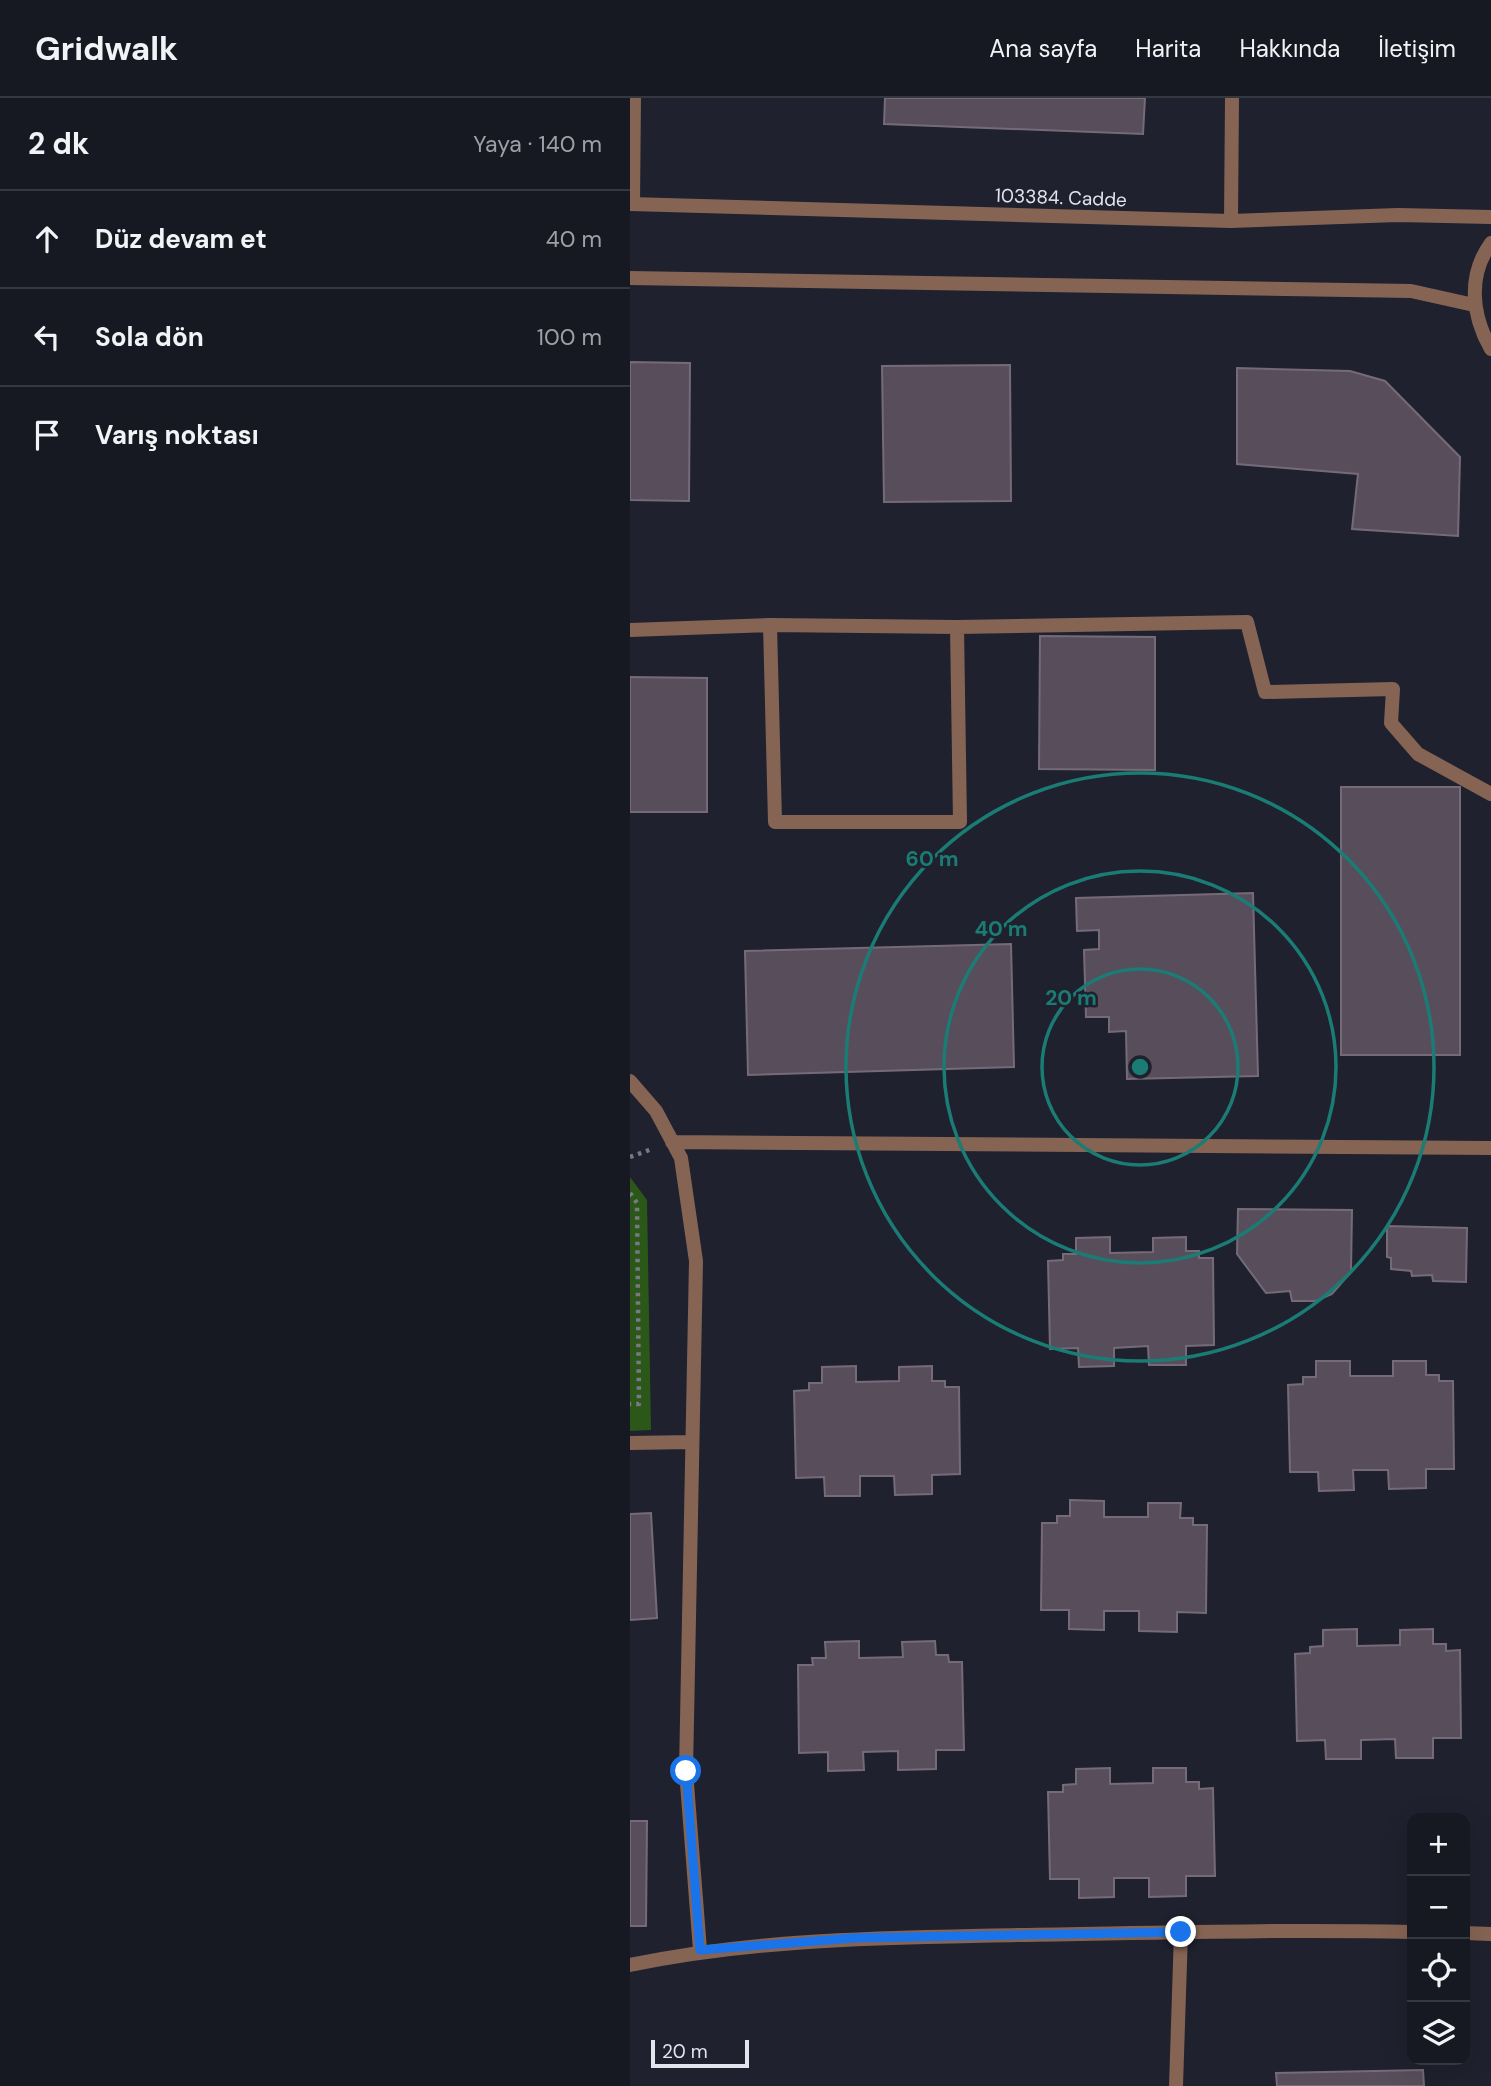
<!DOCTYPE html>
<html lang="tr">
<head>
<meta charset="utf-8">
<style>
  body { margin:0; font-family:"DM Sans",sans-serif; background:#20222a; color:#f1f3f6 }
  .controls { position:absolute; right:21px; bottom:21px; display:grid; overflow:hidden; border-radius:14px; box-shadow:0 7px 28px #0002 }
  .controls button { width:63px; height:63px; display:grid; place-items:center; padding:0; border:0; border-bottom:2px solid #363840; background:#171922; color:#f1f3f6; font:35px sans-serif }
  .scale { position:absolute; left:21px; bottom:18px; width:98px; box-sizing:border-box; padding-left:7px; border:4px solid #e3e4ed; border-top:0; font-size:19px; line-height:24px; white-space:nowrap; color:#e3e4ed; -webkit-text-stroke:5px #1f212e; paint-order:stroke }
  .stop { position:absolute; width:21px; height:21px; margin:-16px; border:5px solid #1a73e8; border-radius:50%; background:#fff }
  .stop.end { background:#1a73e8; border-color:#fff; box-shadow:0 2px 7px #0008 }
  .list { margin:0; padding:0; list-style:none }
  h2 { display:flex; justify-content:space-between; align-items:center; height:91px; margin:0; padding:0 28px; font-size:30px }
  h2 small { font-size:23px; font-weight:400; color:#9ea0a5 }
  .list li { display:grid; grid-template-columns:46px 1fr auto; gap:21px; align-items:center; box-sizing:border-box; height:98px; padding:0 28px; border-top:2px solid #363840 }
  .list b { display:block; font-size:26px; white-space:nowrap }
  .list em { font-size:23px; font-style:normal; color:#9ea0a5 }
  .icon { flex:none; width:38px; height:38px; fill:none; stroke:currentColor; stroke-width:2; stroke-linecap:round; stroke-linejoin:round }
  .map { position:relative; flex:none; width:861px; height:1988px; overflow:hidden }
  header { display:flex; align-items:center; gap:42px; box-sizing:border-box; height:98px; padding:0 35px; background:#171922; border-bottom:2px solid #363840 }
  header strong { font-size:33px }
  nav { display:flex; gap:38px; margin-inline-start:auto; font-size:24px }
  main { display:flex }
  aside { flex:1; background:#171922 }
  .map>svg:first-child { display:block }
</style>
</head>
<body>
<header>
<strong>Gridwalk</strong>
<nav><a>Ana sayfa</a><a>Harita</a><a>Hakkında</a><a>İletişim</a></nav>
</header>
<main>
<aside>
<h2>2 dk<small>Yaya · 140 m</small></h2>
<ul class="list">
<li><svg class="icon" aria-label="ahead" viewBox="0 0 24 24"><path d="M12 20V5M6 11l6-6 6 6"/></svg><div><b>Düz devam et</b></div><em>40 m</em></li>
<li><svg class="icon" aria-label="left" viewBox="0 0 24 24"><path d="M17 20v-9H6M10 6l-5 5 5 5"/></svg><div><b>Sola dön</b></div><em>100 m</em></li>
<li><svg class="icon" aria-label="arrive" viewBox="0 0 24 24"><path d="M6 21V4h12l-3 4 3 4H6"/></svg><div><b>Varış noktası</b></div></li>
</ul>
</aside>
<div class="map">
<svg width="861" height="1988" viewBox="0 0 861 1988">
  <rect width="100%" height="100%" fill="#1f212e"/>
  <path fill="#2b5719" d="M0 1079 17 1102 21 1332 0 1333Z"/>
  <path fill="#584e5b" stroke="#756b78" stroke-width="2" d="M255 0H515L513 36 254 26Z
    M0 264 60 265 59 403 0 402Z
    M380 267 381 403 254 404 252 268Z
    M607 270 720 273 755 283 830 359 828 438 722 431 728 376 607 366Z
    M410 538 525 539V672L409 671Z
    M0 579 77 580V714H0Z
    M711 689H830V957H711Z
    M623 795 628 978 497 981 496 933 479 934V919H456L454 852 469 851V832L447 833 446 800Z
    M381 846 384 969 118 977 115 853Z
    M608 1111 722 1112 721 1174 702 1196 686 1203H662L660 1193 636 1195 607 1156Z
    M757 1128 837 1130 836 1184 803 1183 802 1177 782 1178 781 1173 761 1171V1160L757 1159Z
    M480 1139V1155L523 1154V1140L556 1139V1153H569V1160H583L584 1247 556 1248V1267H519L518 1248 484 1250V1268L449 1269 448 1250 420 1251 418 1163 433 1162V1156H446V1140Z
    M686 1263H720V1278H763V1263H796V1277H809V1283H823L824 1371H796V1390L759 1391 758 1372H723L724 1392 689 1393 688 1374H660L658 1287 673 1286V1279H686Z
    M226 1268V1284L269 1283V1269L302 1268V1283H315V1289H329L330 1376 302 1377V1396L265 1397 264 1378H230V1398H195L194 1379 166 1380 164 1293 179 1292V1285H192V1269Z
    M440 1402 474 1403V1419H518V1405H551L550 1420H563V1427H577L576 1515 547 1514V1534L509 1533V1513H474V1532L439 1531V1512H411L412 1425H427V1418H440Z
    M21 1415 27 1520 0 1522V1416Z
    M727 1531V1548L770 1547V1532L803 1531V1546H816V1553L830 1552 831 1640H803V1660H766L765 1641 731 1642V1661H696L695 1642 667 1643 665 1556 680 1555V1549L693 1548V1532Z
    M229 1543V1560L273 1559 272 1544 305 1543 306 1557H318L319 1564H332L334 1652H306V1671L268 1672V1653L233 1654 234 1672 198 1673V1654L169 1655 168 1567H183L182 1560H196L195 1544Z
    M480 1670V1686L523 1685V1670H556V1684H569V1691L583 1690 585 1778H556V1798L519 1799V1780H484V1799L449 1800V1781H420L418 1694H433V1687L446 1686V1671Z
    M0 1723H17L16 1828H0Z
    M793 1972 794 1988H647L646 1975Z"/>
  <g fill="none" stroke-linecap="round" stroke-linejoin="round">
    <path stroke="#777984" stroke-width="4.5" stroke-dasharray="3.5 5" stroke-linecap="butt" d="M0 1059 22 1051
      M0 1095 7 1105 9 1306H0"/>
    <path stroke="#866454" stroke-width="14" d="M3 106 4 0
      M601 123 602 0
      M327 529 617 524 635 594 763 591 761 625 788 656 861 696
      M0 532 140 527 327 529 330 724H145L140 527
      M0 983 26 1013 51 1060 66 1163 56 1673 70 1852
      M42 1044 861 1050
      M0 1345 62 1344
      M835 1835 861 1836
      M0 1867C129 1840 259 1840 390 1837 521 1835 651 1831 782 1834
      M546 1988 551 1834"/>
    <path stroke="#866454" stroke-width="14" d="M0 106 601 123 768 117 861 119
      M861 145C837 178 842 218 861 251
      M0 180 781 193 844 207"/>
  </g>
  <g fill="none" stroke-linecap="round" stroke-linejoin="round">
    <path stroke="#1a73e8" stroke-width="9" d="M56 1673 70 1852 224 1840 551 1834"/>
  </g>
  <g fill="none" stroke="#1a7c74" stroke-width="3.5">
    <circle cx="510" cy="969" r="98"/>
    <circle cx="510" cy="969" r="196"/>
    <circle cx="510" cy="969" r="294"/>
  </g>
  <g text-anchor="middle" stroke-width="5" stroke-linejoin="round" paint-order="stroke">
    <g font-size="19" fill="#e3e4ed" stroke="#1f212e">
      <text transform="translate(431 99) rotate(2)" y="7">103384. Cadde</text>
    </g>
  </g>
  <circle cx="510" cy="969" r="10" fill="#1a7c74" stroke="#1f212e" stroke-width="3.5"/>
  <g font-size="21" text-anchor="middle" font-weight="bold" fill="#1a7c74" stroke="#1f212e" stroke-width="5" stroke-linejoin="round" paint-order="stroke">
    <text x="302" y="768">60 m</text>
    <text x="371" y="838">40 m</text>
    <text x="441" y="907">20 m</text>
  </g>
</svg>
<div class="controls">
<button>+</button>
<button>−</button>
<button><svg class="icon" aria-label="locate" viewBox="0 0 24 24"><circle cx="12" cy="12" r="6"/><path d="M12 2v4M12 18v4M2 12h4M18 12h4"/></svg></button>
<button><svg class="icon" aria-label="layers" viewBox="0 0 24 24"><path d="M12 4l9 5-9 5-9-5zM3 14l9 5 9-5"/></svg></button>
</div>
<div class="scale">20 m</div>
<div class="stop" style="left:56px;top:1673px"></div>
<div class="stop end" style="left:551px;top:1834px"></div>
</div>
</main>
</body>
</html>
